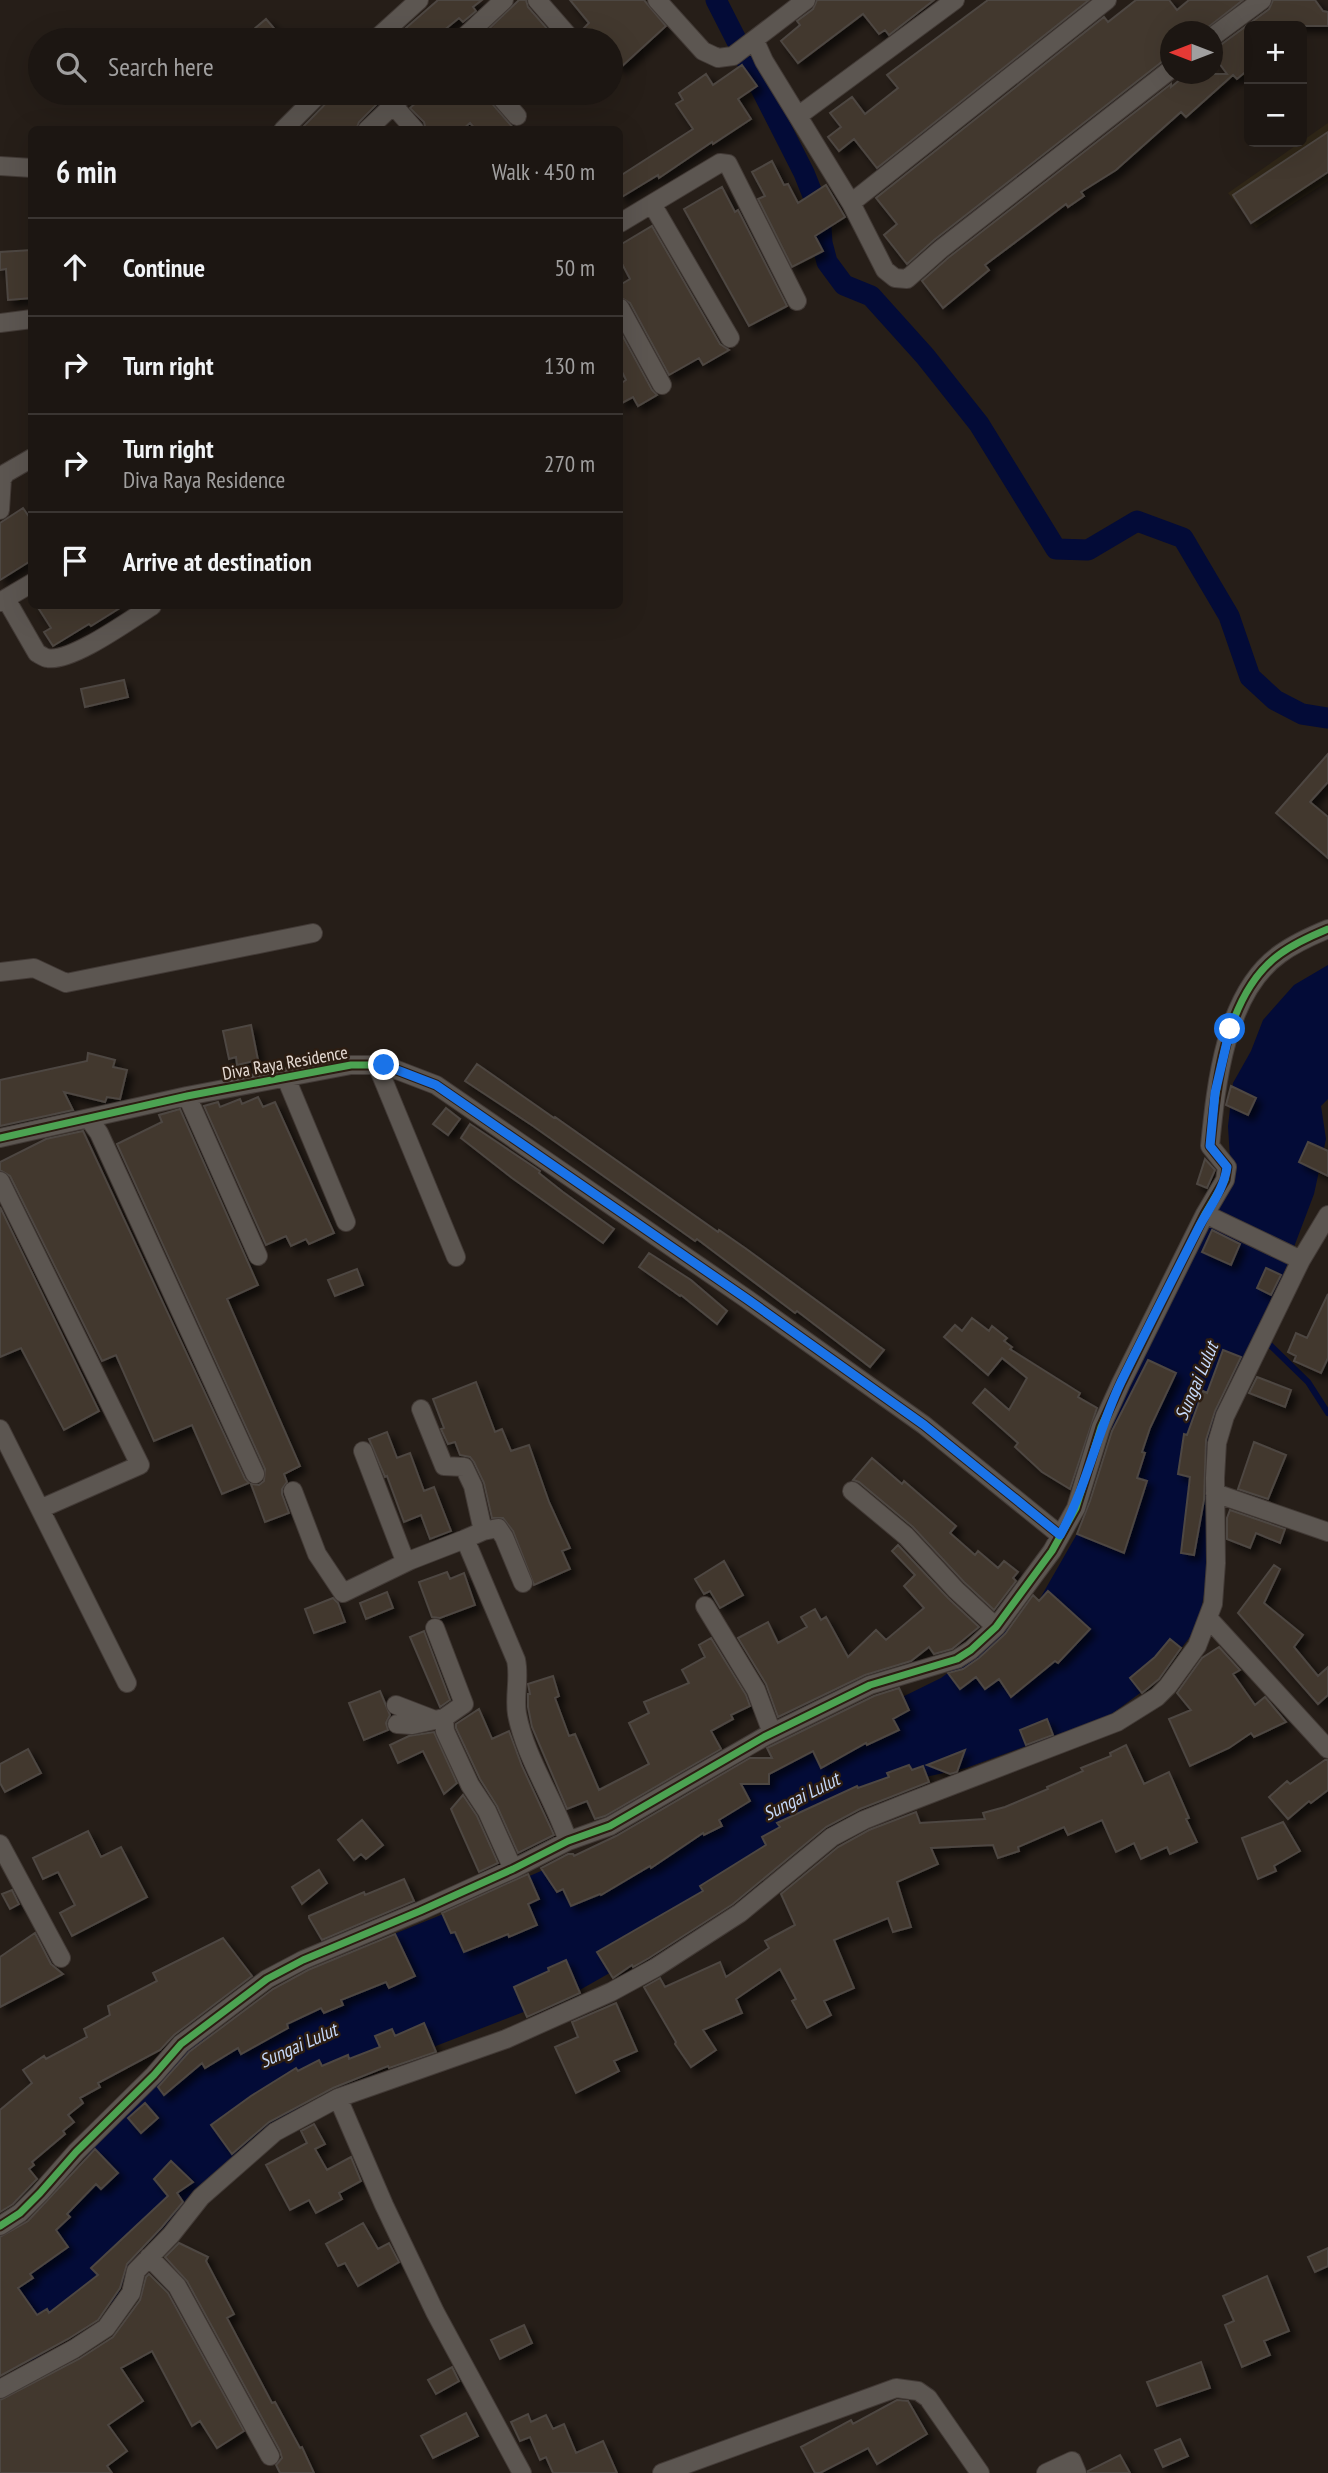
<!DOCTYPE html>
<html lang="en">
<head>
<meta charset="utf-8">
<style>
  body { margin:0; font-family:"PT Sans Narrow",sans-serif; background:#251f1b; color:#f1f3f6 }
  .controls { position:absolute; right:21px; top:21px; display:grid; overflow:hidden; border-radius:10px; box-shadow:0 7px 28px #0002 }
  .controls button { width:63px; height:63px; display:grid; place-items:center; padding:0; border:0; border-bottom:2px solid #3a3532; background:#1c1612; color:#f1f3f6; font:35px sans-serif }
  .compass { position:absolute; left:1160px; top:21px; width:63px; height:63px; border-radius:50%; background:#1c1612; box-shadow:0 7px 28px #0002; rotate:270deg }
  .stop { position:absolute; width:21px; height:21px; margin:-16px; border:5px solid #1a73e8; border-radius:50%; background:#fff }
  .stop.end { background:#1a73e8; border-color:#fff; box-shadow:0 2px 7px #0008 }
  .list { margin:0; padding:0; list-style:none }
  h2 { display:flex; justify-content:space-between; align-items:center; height:91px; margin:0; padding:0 28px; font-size:30px }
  h2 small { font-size:23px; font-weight:400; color:#a09f9f }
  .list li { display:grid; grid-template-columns:46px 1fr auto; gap:21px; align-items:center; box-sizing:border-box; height:98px; padding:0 28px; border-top:2px solid #3a3532 }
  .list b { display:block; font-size:26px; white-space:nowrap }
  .list p { margin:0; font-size:23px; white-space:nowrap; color:#a09f9f }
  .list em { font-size:23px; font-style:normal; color:#a09f9f }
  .icon { flex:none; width:38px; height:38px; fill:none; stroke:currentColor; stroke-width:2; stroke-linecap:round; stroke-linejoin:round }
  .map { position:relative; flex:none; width:1328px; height:2473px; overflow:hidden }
  .search { position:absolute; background:#1c1612; box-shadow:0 7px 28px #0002; left:28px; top:28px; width:595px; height:77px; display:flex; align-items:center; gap:18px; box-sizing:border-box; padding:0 24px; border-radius:38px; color:#a09f9f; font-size:26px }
  .panel { position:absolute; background:#1c1612; box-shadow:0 7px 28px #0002; left:28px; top:126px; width:595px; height:483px; border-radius:10px }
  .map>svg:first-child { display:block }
</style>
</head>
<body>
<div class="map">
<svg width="1328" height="2473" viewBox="0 0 1328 2473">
  <defs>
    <filter id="shadow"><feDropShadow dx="5.5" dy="5.5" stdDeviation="3.5" flood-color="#0009"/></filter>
  </defs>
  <rect width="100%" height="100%" fill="#261e18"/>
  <path fill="#2f2617" d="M1328 123V181L1256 228 1228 193Z"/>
  <path fill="#030b37" d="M1328 965V1099L1321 1106 1326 1139 1314 1194 1272 1305 1220 1399 1206 1474 1208 1548 1206 1584 1201 1610 1193 1633 1155 1682 1109 1716 966 1768 894 1784 854 1799 671 1938 578 1991 322 2090 286 2118 174 2217 131 2261 117 2299 34 2360 0 2369 31 2225 100 2140 183 2052 267 1999 352 1951 441 1915 605 1843 941 1678 1034 1609 1093 1506 1118 1402 1231 1175 1228 1126 1233 1083 1251 1051 1263 1020 1294 985Z"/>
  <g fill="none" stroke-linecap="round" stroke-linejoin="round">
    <path stroke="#030b37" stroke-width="6" d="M1265 1343 1270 1345 1308 1382 1328 1413"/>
    <path stroke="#030b37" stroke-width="21" d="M716 0 804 173 820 213 822 243 827 262 844 285 871 296 925 356 979 424 1056 549 1088 550 1137 521 1183 538 1229 616 1250 677 1275 700 1302 714 1328 718"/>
  </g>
  <path fill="#42372e" stroke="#4e4742" stroke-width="2" filter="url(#shadow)" d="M438 0H482L473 7 476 11 463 22 459 18 432 40H392Z
    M519 0H526L528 7 557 40H477Z
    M570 0H644L666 26 620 68 611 57V40H583L580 32 589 23Z
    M817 0H934L889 35 885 30 879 34 863 14 798 63 781 41 800 25 797 21 813 9Z
    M988 0H1089L877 168 854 139 839 151 828 137 841 127 830 113 852 97 865 114 898 88 887 75Z
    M1136 0H1169L1177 10 1189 0H1243L1202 32H1171V59L1163 61 934 240 907 264 884 235 897 224 876 198 1104 17 1108 22Z
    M1273 0H1315L1323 11 1328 12V26H1249V69L1237 79 1233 75 1186 117 1181 112 1116 170 1081 192 1084 196 1068 207 1066 204 985 265 989 270 943 308 922 281 948 258 1171 84V87L1187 74H1227L1213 55V48L1219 46 1269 9Z
    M266 19 284 40H261L253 30Z
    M742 65 757 86 738 99 751 119 713 144 712 142 659 178 658 175 620 198V176L693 129 676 104 683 100 679 93 706 74 713 85Z
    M336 93H369L378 103 359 122 356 130H300Z
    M427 93H483L515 130H476L470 123 462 130H426L424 122 410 108Z
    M1328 132V172L1251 223 1233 195Z
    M772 161 784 185 788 184 798 203 826 185 845 217 815 236 823 251 792 267 758 199 765 196 752 172Z
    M722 187 735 212 738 210 787 306 749 326 684 209Z
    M652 226 720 344 729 350 703 365 699 358 669 375 630 303 620 297V285L630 279 620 260V245Z
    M32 250V298L8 300 6 269 0 270V252Z
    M620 331 652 390 657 395 638 406 633 397 620 404V384L626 380 620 368Z
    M23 508 32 521V560L0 580V523Z
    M37 606H123L91 626 89 624 53 646 44 632 51 628Z
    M124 680 128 697 85 707 81 689Z
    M1328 754V782L1310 802 1328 817V858L1276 813Z
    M251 1025 258 1060 237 1065 236 1057 229 1059 223 1031Z
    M88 1053 115 1060 113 1067 127 1070 120 1099 107 1097 105 1102 64 1092 73 1110 0 1126V1080L87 1061Z
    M477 1064 554 1118 555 1117 718 1232 719 1230 745 1248 884 1350 870 1367 797 1311 795 1313 697 1239 695 1241 533 1126 465 1081Z
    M1231 1086 1256 1098 1248 1115 1226 1105Z
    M258 1097 263 1107 275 1102 334 1233 309 1244 306 1239 291 1246 286 1236 266 1245 204 1106 218 1102 220 1107 240 1099 242 1104Z
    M446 1108 460 1119 448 1135 433 1124Z
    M180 1109 258 1285 227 1299 300 1466 284 1474 287 1482 282 1489V1494L289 1513 265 1522 251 1484 259 1485 264 1481 265 1469 117 1144 162 1122 159 1115Z
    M470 1124 540 1171 539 1173 563 1192 614 1229 603 1243 512 1178 461 1138Z
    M83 1131 245 1479 249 1483 222 1494 192 1425 154 1441 116 1355 102 1361 10 1176 0 1170V1162L46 1139Z
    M1308 1142 1328 1151V1176L1299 1162Z
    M1205 1159 1215 1170 1207 1188 1197 1184Z
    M0 1207 99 1411 64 1430 21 1348 0 1357Z
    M1212 1230 1240 1244 1231 1265 1202 1252Z
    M649 1253 691 1280 727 1311 717 1324 681 1295 680 1296 639 1267Z
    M1266 1268 1281 1275 1271 1295 1257 1288Z
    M357 1269 363 1285 335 1296 328 1280Z
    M1328 1294V1358L1321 1373 1294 1361 1296 1356 1288 1352 1296 1333 1307 1338Z
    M972 1318 989 1331 992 1326 1007 1338 1004 1341 1012 1347 1010 1349 1080 1393 1078 1397 1097 1408 1070 1489 1042 1472 1015 1447 1018 1443 973 1403 985 1389 1009 1410 1027 1378 1002 1358 988 1375 944 1337 955 1325 962 1331Z
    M1223 1350 1241 1357 1215 1411 1206 1440 1204 1500 1194 1555 1181 1553 1190 1477 1178 1474 1184 1434 1187 1435 1203 1391 1207 1393Z
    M1148 1360 1176 1373 1150 1428 1142 1452 1145 1453 1137 1478 1147 1481 1124 1553 1077 1534 1090 1501 1112 1431Z
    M1257 1377 1291 1390 1285 1407 1249 1393Z
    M476 1382 495 1432 502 1429 511 1451 529 1445 549 1502 570 1548 562 1551 570 1569 534 1585 513 1531 503 1518H492L484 1483 474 1462 470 1457 460 1455 455 1442 448 1444 441 1429 444 1428 433 1399Z
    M387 1432 397 1458 410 1453 424 1491 434 1487 451 1531 430 1539 421 1515 404 1522 387 1476 385 1477 369 1439Z
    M1254 1442 1286 1455 1268 1499 1238 1489Z
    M872 1458 902 1484 904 1481 956 1526 950 1533 975 1555 978 1551 998 1568 1004 1561 1018 1572 1013 1578 1016 1581 994 1610 964 1582 913 1527 859 1482 853 1480Z
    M1230 1510 1285 1529 1280 1543 1256 1533 1250 1548 1227 1539V1518Z
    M898 1545 948 1598 979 1627 952 1649 934 1654 929 1647 911 1661 865 1675 778 1717 766 1684 738 1638 768 1622 778 1643 807 1627 801 1617 815 1609 821 1620 826 1617 848 1657 876 1630 886 1640 924 1608 904 1586 915 1575 892 1551Z
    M724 1561 743 1595 720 1608 710 1591 704 1594 695 1579Z
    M1274 1565 1280 1569 1264 1603 1303 1635 1294 1647 1318 1676 1328 1667V1695L1318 1704 1238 1613Z
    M447 1572 450 1579 464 1573 475 1605 440 1618 432 1617 419 1582Z
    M1048 1591 1090 1629 1058 1663 1055 1661 1011 1697 999 1679 985 1689 976 1677 960 1689 948 1673 963 1669 979 1658 1005 1634 1033 1595 1039 1601Z
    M387 1592 393 1608 366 1619 360 1603Z
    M333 1598 338 1603 345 1622 314 1633 305 1609Z
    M424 1631 450 1700 440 1707 410 1637Z
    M711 1638 746 1695 750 1706 731 1715 733 1719 711 1731 721 1749 605 1816 595 1819 587 1801 567 1809 532 1727 528 1707V1694H530L528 1684 553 1676 559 1696 555 1698 569 1736 575 1734 599 1790 649 1764 629 1723 649 1713 644 1702 689 1683 682 1670 705 1657 699 1645Z
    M1170 1639 1181 1648 1159 1679 1142 1693 1130 1678 1155 1657Z
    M1219 1647 1240 1670 1233 1674 1255 1705 1265 1697 1286 1722 1254 1737 1251 1733 1229 1748 1190 1766 1169 1719 1191 1710 1177 1693 1202 1658Z
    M899 1688 909 1710 893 1719 899 1730 867 1745 866 1743 821 1768 813 1751 769 1774V1784H741L750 1801 719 1820 722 1826 704 1835 703 1833 651 1868 650 1866 601 1895 600 1894 571 1906 563 1889 557 1892 541 1868 568 1854H573L574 1856 616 1836 750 1758H772L767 1748 769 1747 874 1696Z
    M380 1691 390 1715 386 1723 388 1730 364 1740 349 1703Z
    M479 1709 492 1739 509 1731 522 1766 554 1835 518 1853 497 1806 480 1779 456 1728V1724Z
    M1047 1719 1053 1735 1026 1745 1020 1730Z
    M434 1732 457 1783 444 1794 423 1751 398 1763 390 1745 409 1736Z
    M1126 1745 1144 1784 1169 1772 1189 1818 1186 1819 1197 1842 1170 1854 1167 1847 1141 1859 1134 1843 1116 1852 1102 1820 1068 1835 1064 1827 1018 1847 1019 1851 998 1858 993 1845 931 1848 938 1864 897 1882 911 1927 893 1932 888 1918 834 1940 854 1988 824 2001 831 2015 807 2028 792 2001 796 1999 780 1969 736 1999 742 2013 703 2030 716 2050 691 2067 675 2044 676 2042 644 1987 660 1978 665 1987 720 1962 726 1977 769 1948 765 1941 795 1925 781 1894 838 1847 869 1830 916 1812 920 1823 985 1819 983 1813 1005 1807 1048 1789 1047 1787 1083 1771 1081 1768 1111 1756 1110 1753Z
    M28 1749 41 1773 5 1792 0 1783V1764Z
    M965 1750 957 1772 950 1774 927 1765Z
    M1325 1760H1328V1790L1311 1803 1309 1801 1288 1819 1269 1797 1287 1781 1290 1784Z
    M909 1765 912 1770 923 1766 929 1782 860 1809 826 1827 733 1904 649 1958 633 1967 632 1965 613 1978 597 1952 703 1891 700 1886 766 1845 762 1837 780 1827 777 1823 857 1786 858 1788 889 1777 887 1773Z
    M463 1795 477 1816 498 1863 479 1872 451 1809Z
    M362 1820 383 1845 366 1859 361 1854 354 1860 338 1840Z
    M1283 1822 1300 1851 1274 1866 1276 1871 1258 1879 1242 1838Z
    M88 1831 101 1857 121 1847 147 1897 72 1936 60 1913 75 1905 58 1872 43 1879 33 1858Z
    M319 1870 327 1883 302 1904 292 1887Z
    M528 1874 539 1899 528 1904 537 1925 509 1937 508 1934 464 1952 455 1932 451 1933 442 1913Z
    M404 1879 414 1901 322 1940 309 1918V1916L364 1892 365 1895Z
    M12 1890 19 1904 10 1909 2 1894Z
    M35 1933 51 1964 63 1974 0 2007V1957Z
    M395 1934 415 1976 389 1988 386 1982 341 2000 343 2005 324 2013 321 2008 287 2024 288 2028 241 2054 238 2048 205 2068 202 2063 164 2095 158 2087 189 2052 273 1989 308 1970Z
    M223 1938 252 1976 174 2035 160 2050 98 2083 100 2087 80 2098 83 2103 68 2115 74 2122 63 2131 65 2134 32 2162 34 2165 29 2169 37 2179 13 2204 0 2212V2110L32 2083 23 2070 44 2056 46 2059 87 2037 84 2029 110 2015 108 2006 157 1981 153 1973Z
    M566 1960 580 1993 527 2017 514 1987 549 1971 548 1968Z
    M616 2003 637 2051 614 2061 619 2071 576 2093 555 2047 578 2037 572 2022Z
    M424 2023 436 2052 389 2068 388 2066 333 2088 269 2122 232 2154 211 2125 251 2096 296 2068 298 2071 319 2060 322 2066 348 2055 349 2059 380 2047 375 2036 392 2029 395 2036Z
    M145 2103 158 2118 141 2133 128 2118Z
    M314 2124 325 2144 315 2149 327 2170 351 2157 361 2181 339 2193 342 2199 316 2213 309 2200 290 2210 266 2165 307 2143 301 2131Z
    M95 2149 118 2173 101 2189 96 2184 67 2214 70 2217 56 2230 68 2247 30 2274 33 2278 18 2288 37 2315 47 2309 49 2313 98 2275 91 2268 168 2196 154 2179 171 2161 193 2182 177 2193 183 2202 162 2227 127 2264 120 2288 98 2320 68 2339 0 2376V2237L28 2221Z
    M363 2223 378 2249 389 2243 399 2262 358 2286 345 2263 338 2266 326 2244Z
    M179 2243 208 2257 206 2261 234 2314 227 2318 272 2403 275 2402 300 2448 302 2447 314 2473H280L276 2465 282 2458 280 2451 187 2281 165 2257Z
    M1328 2248V2266L1315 2272 1308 2257Z
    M149 2274 168 2293 244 2431 217 2448 200 2421 192 2426 152 2351 121 2368 143 2401 108 2425 127 2451 107 2466 112 2473H0V2400L79 2359 113 2337 140 2300 146 2277Z
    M1267 2276 1289 2331 1264 2341 1270 2355 1242 2367 1225 2325 1234 2321 1223 2296Z
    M524 2325 532 2343 500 2359 491 2340Z
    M1201 2362 1210 2388 1157 2406 1147 2382Z
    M452 2367 459 2381 436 2394 428 2380Z
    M897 2400 908 2401 927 2434 877 2464 868 2448 820 2473H815L801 2447 851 2420 853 2424Z
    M466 2413 478 2436 433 2458 421 2436Z
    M528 2414 531 2422 546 2415 553 2429 564 2424 576 2453 603 2441 617 2473H553L546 2457 540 2460 530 2437 520 2441 511 2422Z
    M1180 2439 1188 2456 1163 2467 1155 2450Z
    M1120 2455 1130 2473H1088V2471Z"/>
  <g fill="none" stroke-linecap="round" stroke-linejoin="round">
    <defs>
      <path id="minor" d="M537 0 572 40
        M657 0 703 51 718 58 733 56 806 0
        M1212 37 1262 0
        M375 40 419 0
        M461 40 504 0
        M755 41 764 61 851 203 885 270 895 278 907 279 941 249 1170 70
        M497 93 517 116
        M393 105 415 130
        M798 116 955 0
        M283 130 320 93
        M367 130 406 93
        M0 166 32 168
        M851 203 1107 0
        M652 204 730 338
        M620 223 720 163 728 164 797 301
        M620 308 662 385
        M0 323 32 319
        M0 510 2 479 6 473 32 458
        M6 599 37 653C39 654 45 658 47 658 71 663 131 619 152 606
        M0 602 32 583
        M0 972 34 968 66 983 313 933
        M377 1065 456 1257
        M286 1078 346 1222
        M187 1096 258 1256
        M89 1119 99 1133 255 1474
        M0 1138 187 1096 351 1065H384L436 1085 747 1299 924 1425 1060 1535
        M0 1181 140 1465 40 1509
        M1205 1214 1301 1260
        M421 1409 444 1466 464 1467 473 1486 483 1531 465 1539
        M0 1429 127 1683
        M363 1451 404 1558 411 1560 465 1539 516 1660C520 1678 514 1696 517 1714 525 1757 554 1799 568 1841
        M293 1491 317 1554 343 1593 411 1560
        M852 1491 906 1536 956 1590 996 1627
        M1215 1493 1328 1532
        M483 1531 498 1528 504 1537 523 1583
        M705 1606 756 1690 772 1733
        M1209 1619 1328 1749
        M435 1628 464 1704 444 1718 445 1731 470 1785 487 1811 513 1869
        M396 1705 435 1720
        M397 1724 412 1725 444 1718
        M0 1844 61 1958
        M338 2098 384 2205 435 2312 522 2473
        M0 2226 20 2213 40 2193 76 2152 154 2075 181 2044 267 1979 303 1960 420 1911 513 1869 568 1841 610 1826 764 1737 870 1685 957 1659 971 1650 996 1627 1052 1551 1076 1508 1101 1427 1121 1383 1205 1214 1225 1180 1227 1167 1210 1146C1216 1085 1225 993 1280 954 1295 943 1311 936 1328 929
        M149 2257 177 2286 270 2456
        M0 2389 74 2349 106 2328 131 2293 136 2271 171 2235 201 2197 275 2132 338 2098 506 2039 611 1992 655 1968 740 1913 832 1837 864 1820 904 1804 1117 1722 1157 1697 1168 1686 1197 1646 1213 1604 1216 1563 1215 1478 1217 1443 1225 1416 1301 1260 1328 1215
        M662 2473 896 2388 918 2391 928 2398 980 2473
        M1046 2473 1072 2461 1077 2473"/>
    </defs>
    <use href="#minor" stroke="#423a36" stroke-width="20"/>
    <use href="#minor" stroke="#5c5651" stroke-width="18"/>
    <defs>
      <path id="cycleway" d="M0 1138 187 1096 351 1065H384L436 1085 747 1299 924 1425 1060 1535
        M0 2226 20 2213 40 2193 76 2152 154 2075 181 2044 267 1979 303 1960 420 1911 513 1869 568 1841 610 1826 764 1737 870 1685 957 1659 971 1650 996 1627 1052 1551 1076 1508 1101 1427 1121 1383 1205 1214 1225 1180 1227 1167 1210 1146C1216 1085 1225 993 1280 954 1295 943 1311 936 1328 929"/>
    </defs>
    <use href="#cycleway" stroke="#2c1d12" stroke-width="11"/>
    <use href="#cycleway" stroke="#4ca352" stroke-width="7"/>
  </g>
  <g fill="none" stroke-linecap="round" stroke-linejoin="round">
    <path stroke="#1a73e8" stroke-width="9" d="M384 1065 436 1085 747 1299 924 1425 1060 1535C1087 1487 1097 1432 1121 1382 1146 1331 1172 1280 1198 1229 1208 1209 1224 1190 1227 1167L1210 1146 1215 1093 1230 1029"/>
  </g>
  <g text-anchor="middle" stroke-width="5" stroke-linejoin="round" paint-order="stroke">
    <g font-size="18" fill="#e6dbd4" stroke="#2c1d12">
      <text transform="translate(285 1063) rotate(-10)" y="6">Diva Raya Residence</text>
    </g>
    <g font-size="19" font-style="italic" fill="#c5d8f9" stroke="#2c1d12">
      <text transform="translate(1196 1381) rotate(-67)" y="7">Sungai Lulut</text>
      <text transform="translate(801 1796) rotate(-27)" y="7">Sungai Lulut</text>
      <text transform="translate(298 2045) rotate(-24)" y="7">Sungai Lulut</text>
    </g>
  </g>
</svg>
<div class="controls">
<button>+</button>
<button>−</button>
</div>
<svg class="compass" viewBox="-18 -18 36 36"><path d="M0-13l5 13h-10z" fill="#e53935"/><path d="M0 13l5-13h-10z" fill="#a09f9f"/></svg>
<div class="stop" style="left:1230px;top:1029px"></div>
<div class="stop end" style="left:384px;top:1065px"></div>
<div class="search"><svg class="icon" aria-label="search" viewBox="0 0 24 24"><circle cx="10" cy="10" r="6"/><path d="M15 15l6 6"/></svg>Search here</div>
<section class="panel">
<h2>6 min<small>Walk · 450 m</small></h2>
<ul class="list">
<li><svg class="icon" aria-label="ahead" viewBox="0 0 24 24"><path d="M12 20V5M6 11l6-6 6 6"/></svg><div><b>Continue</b></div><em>50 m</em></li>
<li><svg class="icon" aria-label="right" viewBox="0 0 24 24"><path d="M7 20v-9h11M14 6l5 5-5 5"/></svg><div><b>Turn right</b></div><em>130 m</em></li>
<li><svg class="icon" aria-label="right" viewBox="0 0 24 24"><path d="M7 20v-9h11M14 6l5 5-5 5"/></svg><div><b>Turn right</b><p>Diva Raya Residence</p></div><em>270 m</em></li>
<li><svg class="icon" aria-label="arrive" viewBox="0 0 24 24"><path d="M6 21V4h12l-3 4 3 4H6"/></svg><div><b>Arrive at destination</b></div></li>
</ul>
</section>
</div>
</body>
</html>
